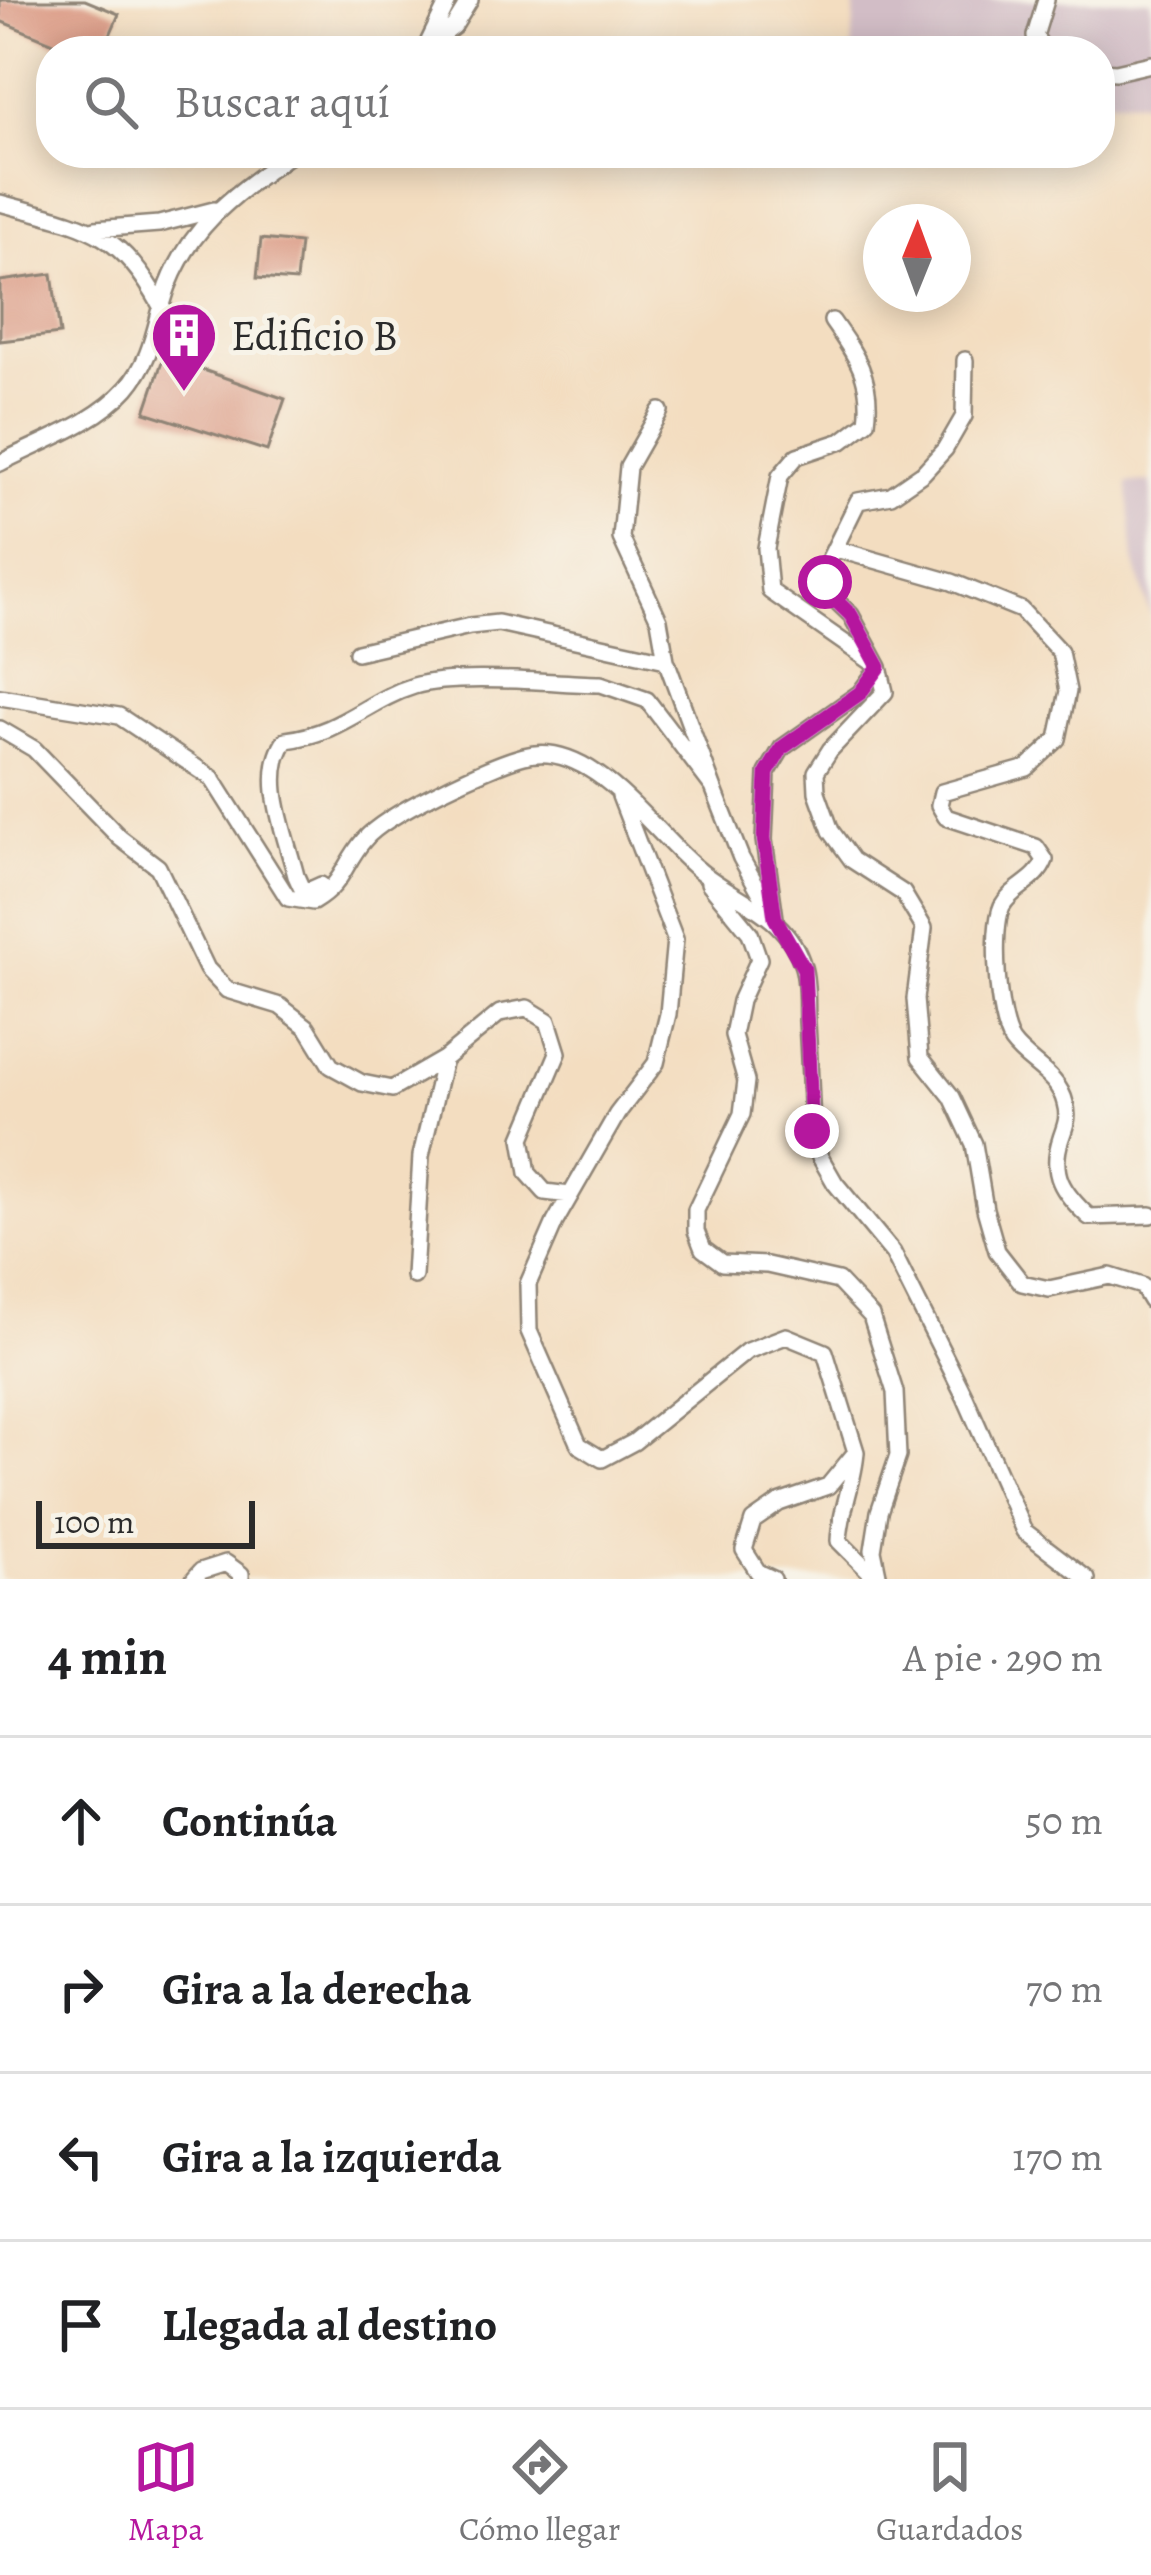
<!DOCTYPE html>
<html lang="es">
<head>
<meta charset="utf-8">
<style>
  body { margin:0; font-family:Alegreya,serif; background:#f6f6f6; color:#202124 }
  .compass { position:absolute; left:863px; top:204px; width:108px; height:108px; border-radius:50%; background:#fff; box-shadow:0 6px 30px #0003; rotate:1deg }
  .scale { position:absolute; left:36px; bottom:30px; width:219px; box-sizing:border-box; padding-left:12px; border:6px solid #2b2b2b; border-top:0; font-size:33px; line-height:42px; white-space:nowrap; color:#2b2b2b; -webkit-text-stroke:9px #f7f3e8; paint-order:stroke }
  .stop { position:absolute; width:36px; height:36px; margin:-27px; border:9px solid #b5179e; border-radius:50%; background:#fff }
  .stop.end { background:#b5179e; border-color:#fff; box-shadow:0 3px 12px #0008 }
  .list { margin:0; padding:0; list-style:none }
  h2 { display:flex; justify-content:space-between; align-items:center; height:156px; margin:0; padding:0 48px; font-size:51px }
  h2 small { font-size:39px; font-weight:400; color:#757577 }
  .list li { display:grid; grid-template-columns:78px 1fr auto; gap:36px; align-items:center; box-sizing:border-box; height:168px; padding:0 48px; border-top:3px solid #e0e0e0 }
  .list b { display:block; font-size:45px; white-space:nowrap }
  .list em { font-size:39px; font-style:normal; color:#757577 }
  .icon { flex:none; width:66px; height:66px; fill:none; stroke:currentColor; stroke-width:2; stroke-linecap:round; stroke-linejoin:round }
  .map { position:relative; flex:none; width:1151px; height:1579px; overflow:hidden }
  .search { position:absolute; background:#fff; box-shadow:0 6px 30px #0003; left:36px; right:36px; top:36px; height:132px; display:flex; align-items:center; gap:30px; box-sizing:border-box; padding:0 42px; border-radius:48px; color:#757577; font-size:45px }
  .sheet { height:828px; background:#fff }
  nav { display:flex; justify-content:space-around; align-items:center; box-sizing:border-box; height:168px; border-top:3px solid #e0e0e0; background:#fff; font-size:33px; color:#757577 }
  nav a { display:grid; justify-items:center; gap:6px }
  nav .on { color:#b5179e }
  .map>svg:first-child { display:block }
</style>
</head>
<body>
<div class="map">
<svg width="1151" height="1579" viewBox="0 0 1151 1579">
  <rect width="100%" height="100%" fill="#f7f3e8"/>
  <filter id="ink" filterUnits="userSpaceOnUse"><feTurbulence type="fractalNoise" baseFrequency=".00833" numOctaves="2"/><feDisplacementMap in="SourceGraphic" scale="24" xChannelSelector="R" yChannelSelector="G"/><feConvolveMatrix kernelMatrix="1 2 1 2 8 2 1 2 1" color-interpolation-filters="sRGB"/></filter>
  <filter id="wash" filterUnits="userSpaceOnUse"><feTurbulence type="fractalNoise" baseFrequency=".004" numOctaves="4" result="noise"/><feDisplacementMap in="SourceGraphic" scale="48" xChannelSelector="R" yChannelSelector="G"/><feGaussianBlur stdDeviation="2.7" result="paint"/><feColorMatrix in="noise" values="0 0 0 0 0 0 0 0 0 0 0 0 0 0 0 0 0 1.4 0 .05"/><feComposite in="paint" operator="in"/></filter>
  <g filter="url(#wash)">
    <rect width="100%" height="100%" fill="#f3ddc0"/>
    <path fill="#d2bdc6" d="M855 0H1151V108L1141 101 1100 100V51H852Z
      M1151 482V618L1134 560 1127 483Z"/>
    <g id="blocks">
      <path fill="#d8917a" d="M0 0H85L119 14 103 51H73L0 21Z
        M261 239 300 243 296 281 257 278Z
        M52 274 60 334 0 341V281Z
        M164 356 285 399 267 451 145 412Z"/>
    </g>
  </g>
  <g filter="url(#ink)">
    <use href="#blocks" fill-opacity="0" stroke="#8f8476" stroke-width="3"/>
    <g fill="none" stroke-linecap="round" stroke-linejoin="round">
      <defs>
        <path id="street" d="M429 41 449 0
          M422 51 454 26 470 0
          M1044 51 1035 36 1046 0
          M1100 71 1116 72 1151 64
          M0 203C83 226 116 225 161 306
          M95 229 159 224 214 210
          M832 321C856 355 873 379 867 422L842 441 797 456 780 476 766 548 770 591 879 667 885 692 830 750 816 772 817 792 831 831 852 860 903 893 924 928 915 999 920 1057 952 1097 974 1144 985 1209 997 1251 1022 1283 1049 1289 1110 1276 1142 1286 1151 1301
          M660 411 628 467 621 538 659 620 666 660 713 787 741 858 770 910
          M0 463C42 441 95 424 127 388 154 357 155 322 168 286 193 221 239 192 292 153
          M836 549 952 582 1021 610 1060 652 1068 691 1058 739 1027 768 942 792 939 805 946 817 1036 847 1045 860C1037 882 1012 887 1002 906 991 930 997 1020 1012 1042 1028 1064 1058 1074 1065 1103 1069 1117 1066 1124 1061 1138 1049 1174 1063 1193 1089 1217L1151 1215
          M357 652 470 626 498 623 666 660
          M0 697 119 716 212 778 288 898 313 902C344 884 343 864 364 840 385 814 490 765 524 756 593 737 654 835 700 871 739 903 788 914 803 967 808 984 806 1005 807 1022 809 1058 811 1095 812 1131L820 1157 835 1183 893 1253 965 1397 1024 1531 1087 1579
          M0 729 34 749 120 838 158 867 207 969 227 990 280 1006 307 1027 331 1066 362 1083 392 1089 444 1059 500 1013 527 1008 548 1021 558 1053 522 1138 528 1173 545 1192 570 1195
          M620 796 675 939 668 1014 656 1063 617 1114 555 1222 528 1284 529 1331 579 1445 602 1459 634 1442 747 1351 786 1336 825 1352 856 1452 828 1486 779 1503 753 1521 744 1550 758 1572 773 1579
          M709 883 750 933 759 959 740 1001 733 1035 746 1081 742 1114 696 1210V1231L703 1249 722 1263 767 1265 838 1281 871 1316 895 1392 898 1456 879 1512 873 1550 879 1579
          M321 885 310 890 301 887 296 876C286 835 259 776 286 740 342 733 368 700 414 686 455 673 554 683 601 684L647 700 713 787
          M775 918 764 840 767 773 782 748 860 693 879 667 851 615 829 594 825 582V568L858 501 891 495 923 473 945 449 964 416 965 360
          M414 1276 421 1156 444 1059
          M856 1452C854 1483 840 1511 839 1541L877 1579
          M194 1579 201 1571 226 1563 241 1574V1579"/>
      </defs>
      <use href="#street" stroke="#8f8476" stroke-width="20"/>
      <use href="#street" stroke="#fff" stroke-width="15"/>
    </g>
  </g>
  <g fill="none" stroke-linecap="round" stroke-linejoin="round" filter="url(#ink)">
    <path stroke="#b5179e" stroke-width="15" d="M812 1131 804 969 775 918 764 839 767 773 782 748 860 693 879 667 851 615 829 594 825 582"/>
  </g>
  <defs>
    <symbol id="building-pin" viewBox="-11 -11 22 30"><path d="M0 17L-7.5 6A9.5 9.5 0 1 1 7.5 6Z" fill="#b5179e" stroke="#f7f3e8"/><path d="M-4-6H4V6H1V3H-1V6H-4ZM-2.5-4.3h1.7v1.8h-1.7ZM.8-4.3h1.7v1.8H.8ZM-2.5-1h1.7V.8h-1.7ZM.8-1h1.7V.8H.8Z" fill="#fff"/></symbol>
  </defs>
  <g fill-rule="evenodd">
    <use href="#building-pin" x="146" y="297" width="76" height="104"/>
  </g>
  <g text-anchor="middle" stroke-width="10" stroke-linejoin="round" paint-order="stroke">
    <g font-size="42" fill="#2b2b2b" stroke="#f7f3e8" text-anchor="start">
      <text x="231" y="350">Edificio B</text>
    </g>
  </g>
</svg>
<svg class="compass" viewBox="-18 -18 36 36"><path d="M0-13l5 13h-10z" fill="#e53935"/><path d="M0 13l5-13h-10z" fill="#757577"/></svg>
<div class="scale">100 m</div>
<div class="stop" style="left:825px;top:582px"></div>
<div class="stop end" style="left:812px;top:1131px"></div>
<div class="search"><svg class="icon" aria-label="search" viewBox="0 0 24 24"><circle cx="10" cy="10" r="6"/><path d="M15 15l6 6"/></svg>Buscar aquí</div>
</div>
<section class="sheet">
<h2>4 min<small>A pie · 290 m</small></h2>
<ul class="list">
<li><svg class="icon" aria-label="ahead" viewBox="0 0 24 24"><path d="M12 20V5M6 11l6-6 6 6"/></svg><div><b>Continúa</b></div><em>50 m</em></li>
<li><svg class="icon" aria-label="right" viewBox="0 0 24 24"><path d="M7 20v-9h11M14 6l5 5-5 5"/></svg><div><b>Gira a la derecha</b></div><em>70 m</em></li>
<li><svg class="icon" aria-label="left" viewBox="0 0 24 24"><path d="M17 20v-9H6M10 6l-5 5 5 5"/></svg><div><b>Gira a la izquierda</b></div><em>170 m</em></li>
<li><svg class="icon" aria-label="arrive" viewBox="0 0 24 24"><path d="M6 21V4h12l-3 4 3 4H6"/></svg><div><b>Llegada al destino</b></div></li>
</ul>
</section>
<nav>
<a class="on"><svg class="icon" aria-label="map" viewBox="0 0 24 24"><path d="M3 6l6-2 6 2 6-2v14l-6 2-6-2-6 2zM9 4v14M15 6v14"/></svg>Mapa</a>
<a><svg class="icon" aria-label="directions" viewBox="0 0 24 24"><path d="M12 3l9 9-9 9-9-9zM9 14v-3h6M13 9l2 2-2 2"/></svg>Cómo llegar</a>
<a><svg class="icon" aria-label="saved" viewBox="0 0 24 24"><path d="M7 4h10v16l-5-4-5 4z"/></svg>Guardados</a>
</nav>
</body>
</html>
